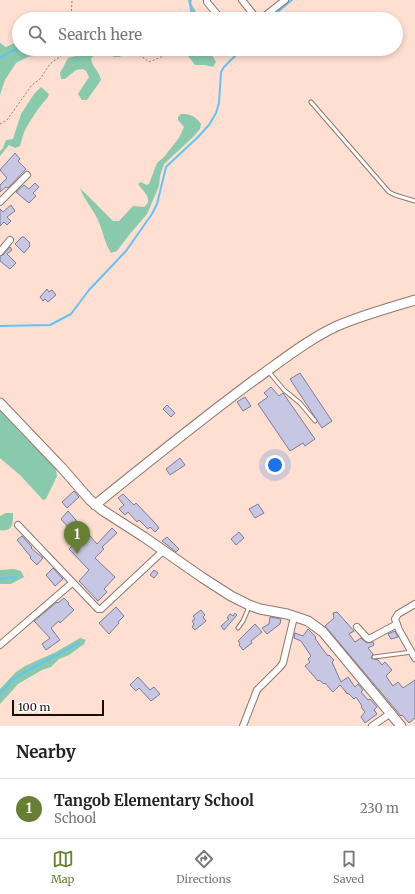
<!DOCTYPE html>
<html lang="en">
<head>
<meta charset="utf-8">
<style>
  body { margin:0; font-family:Merriweather,serif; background:#f6f6f6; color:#222 }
  .scale { position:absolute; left:12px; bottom:10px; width:92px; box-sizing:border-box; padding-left:4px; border:2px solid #170d09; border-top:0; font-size:11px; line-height:14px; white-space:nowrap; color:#170d09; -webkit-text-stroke:3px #fff; paint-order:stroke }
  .you { position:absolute; left:275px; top:465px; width:14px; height:14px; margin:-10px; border:3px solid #fff; border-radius:50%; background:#1a73e8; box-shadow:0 0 0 6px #1a73e833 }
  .badge { display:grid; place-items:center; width:26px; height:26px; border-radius:50%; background:#667f32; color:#fff; font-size:13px; font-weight:700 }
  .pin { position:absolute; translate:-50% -33px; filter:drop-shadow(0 1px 2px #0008) }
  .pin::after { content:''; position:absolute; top:21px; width:14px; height:12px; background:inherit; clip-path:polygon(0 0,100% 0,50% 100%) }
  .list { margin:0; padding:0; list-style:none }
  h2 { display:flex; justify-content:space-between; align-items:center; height:52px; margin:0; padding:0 16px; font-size:17px }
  h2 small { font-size:13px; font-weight:400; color:#767676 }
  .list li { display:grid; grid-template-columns:26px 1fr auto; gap:12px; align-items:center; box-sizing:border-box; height:60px; padding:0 16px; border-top:1px solid #e0e0e0 }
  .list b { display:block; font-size:15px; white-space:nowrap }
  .list p { margin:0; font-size:13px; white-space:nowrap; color:#767676 }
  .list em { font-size:13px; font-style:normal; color:#767676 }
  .icon { flex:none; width:22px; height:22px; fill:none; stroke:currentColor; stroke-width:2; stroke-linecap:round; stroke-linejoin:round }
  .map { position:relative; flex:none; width:415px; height:726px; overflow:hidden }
  .search { position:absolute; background:#fff; box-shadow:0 2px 6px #0003; left:12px; right:12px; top:12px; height:44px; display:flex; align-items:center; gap:10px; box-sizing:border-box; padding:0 14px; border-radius:22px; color:#767676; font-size:15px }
  .sheet { height:112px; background:#fff }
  nav { display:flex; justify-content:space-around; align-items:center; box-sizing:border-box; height:56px; border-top:1px solid #e0e0e0; background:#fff; font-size:11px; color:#767676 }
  nav a { display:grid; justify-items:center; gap:2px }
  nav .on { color:#667f32 }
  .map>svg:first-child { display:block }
</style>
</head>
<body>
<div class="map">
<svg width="415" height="726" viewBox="0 0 415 726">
  <rect width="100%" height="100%" fill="#fedfd1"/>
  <path fill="#89caad" d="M188 0H192L191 3 200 19H190L191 14Z
    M19 41V49H56L47 54 28 57 16 63 5 80 0 95V43L6 47Z
    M105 49H112L121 56 120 57H114L106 53 93 56 91 59C92 67 100 72 101 80L87 100H82L78 94 89 77 86 71 83 69 76 70 65 79H61L60 73 68 58Z
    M179 49H202C204 54 207 55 212 55L216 62 213 67 205 65H195L188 56 181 54Z
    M41 87 49 94 48 97 38 109 29 123 24 132 20 146 15 148 9 145 0 156V151L3 148 6 140 13 139 21 114 34 94Z
    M181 114C191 114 195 116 201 124L200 129 193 137 164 164 160 176 159 186 147 214 129 235 117 251 111 253C104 242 103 230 97 218 92 208 84 199 80 188L113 221H119L133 206 144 207C154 200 144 192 138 184L141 182 146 185 149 184 157 163 164 157 179 138 184 127 178 120V117Z
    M0 411 56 469 57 476 46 499 43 500 21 476 0 458Z
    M6 513H13C13 524 13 532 0 530V516Z
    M14 569 21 571 24 577 11 584H0V570Z
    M80 638 86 640 84 644 69 655 59 659 51 667 42 670 18 684 0 704V689L16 672 25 666 56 652Z"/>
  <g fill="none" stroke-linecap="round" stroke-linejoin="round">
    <path stroke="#63c3f7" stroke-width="2" d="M190 0 191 9 195 19
      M269 19 292 0
      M0 58 10 52 19 48
      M0 326 50 325 71 314 89 290 126 251 152 214 157 204 166 167 198 137 209 125 216 113 219 103 221 72 224 67 242 49
      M0 579 16 577
      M0 694 12 680 23 673 79 643"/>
  </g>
  <path fill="#c7c7e3" stroke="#7c7c96" d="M15 153 20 159 18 161 26 169 8 188 6 187 0 192V185L7 178 0 170Z
    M35 183 39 187 33 193 36 196 29 203 16 192 24 185 29 189Z
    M11 205 15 211 7 217 11 221 7 225 4 222 0 226V209L3 212Z
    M22 237H24L30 243 29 244 30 246 24 253 15 244Z
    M10 247 12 250 7 254 16 263 10 269 0 261V256L3 255Z
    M47 289 49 292 52 290 56 295 48 302 45 299 43 301 40 297Z
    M300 373 332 421 322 428 290 379Z
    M271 387 279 396 283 393 315 439 305 446 303 443 290 451 258 404 268 397 264 393Z
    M245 397 251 406 243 411 237 402Z
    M167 405 175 413 171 417 163 409Z
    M180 458 185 465 170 475 166 469Z
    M74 491 79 497 67 508 62 502Z
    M123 494 134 505 136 503 155 523 159 528 155 532 150 527 148 529 139 520 137 522 128 512 125 515 119 509 124 505 118 498Z
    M258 504 264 513 255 518 249 509Z
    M68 511 97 544 112 528 117 533 102 547 104 549 95 558 115 577 104 589 107 592 98 601 79 581 89 570 69 549 79 540 61 519Z
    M239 532 244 538 236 545 231 539Z
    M22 536 32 547 31 548 43 558 37 565 30 558 31 557 17 540Z
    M167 537 179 549 176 552 162 541Z
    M53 568 63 579 55 586 46 575Z
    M154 570 158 573 154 578 150 575Z
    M64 598 69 603 68 604 74 610 60 623 59 621 51 628 60 640 46 650 42 644 50 638 34 621 57 602 58 603Z
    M116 607 124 616 118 622 119 623 109 634 99 623Z
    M201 610 205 615 203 617 206 621 195 630 192 627 194 624 192 621 195 619 193 616Z
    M337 612 354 631 349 634 355 642 361 638 367 643 373 642 374 645 368 648 373 654 371 658 378 660 382 665 385 662 392 670 386 676 393 686 398 682 403 688 415 680V718L409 723 402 715 401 716 325 626 334 618 333 613Z
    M235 613 237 615 224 630 221 626 229 619 227 618 230 614 233 616Z
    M270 617 281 619 280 624 267 634 262 628 269 624Z
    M255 624 262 632 251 641 252 643 243 650 239 645 240 643 238 641Z
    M308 629 316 637 315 638 321 647 328 656 329 655 334 660 332 662 341 682 348 677 355 687 358 684 363 690 361 692 368 700 370 699 377 707 374 710 377 714 365 723 361 717 365 712 361 707 362 706 356 697 354 699 349 694 346 693V692L340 685 333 692 325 683 324 684 319 680 318 681 305 666 310 662 308 659 311 656 301 641 294 638 295 633 303 636Z
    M395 631 398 637 391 639 388 634Z
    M138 677 150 690 154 687 160 694 151 701 139 688 136 691 130 685Z"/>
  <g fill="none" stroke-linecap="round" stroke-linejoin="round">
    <defs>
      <path id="lane" d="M311 102 389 192 395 195 415 201
        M269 372 284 390 300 403 315 421
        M238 628 243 621 249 607
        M374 657 412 652"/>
      <path id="street" d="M207 0V2L221 19
        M242 0 257 19
        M261 19 285 0
        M0 202 27 175
        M0 252 10 240
        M18 525 98 609H101L163 551
        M415 604 398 614 395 619 399 630 415 658
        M357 627 367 638 369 639 397 624
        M0 645 72 583
        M243 726 257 690 280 667 283 663 294 617
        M372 726 391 713"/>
      <path id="secondary" d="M0 403 62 468 90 500 102 510 144 537 203 578 231 596 249 605 260 609 287 614 308 621 323 632 401 726
        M95 505C147 463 199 421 253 381 280 362 307 340 337 326 362 315 389 308 415 300"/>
    </defs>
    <use href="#lane" stroke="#92776a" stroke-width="5"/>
    <use href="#street" stroke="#92776a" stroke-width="8"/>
    <use href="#secondary" stroke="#92776a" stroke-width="11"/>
    <path stroke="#978178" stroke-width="1" stroke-dasharray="2 2" stroke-linecap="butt" d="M71 19 72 0
      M56 49 57 56
      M117 49 121 52C133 49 140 55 149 62L166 55 171 50
      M0 124 7 120 32 85 40 79 50 64 62 55 80 49"/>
    <use href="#lane" stroke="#fff" stroke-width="3"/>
    <use href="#street" stroke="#fff" stroke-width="6"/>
    <use href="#secondary" stroke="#fff" stroke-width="9"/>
  </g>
</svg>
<div class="scale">100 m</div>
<div class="you"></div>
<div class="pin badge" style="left:77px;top:554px">1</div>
<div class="search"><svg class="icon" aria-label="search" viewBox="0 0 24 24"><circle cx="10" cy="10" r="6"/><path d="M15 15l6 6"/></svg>Search here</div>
</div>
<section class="sheet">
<h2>Nearby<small></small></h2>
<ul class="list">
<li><span class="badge">1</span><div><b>Tangob Elementary School</b><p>School</p></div><em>230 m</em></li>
</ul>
</section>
<nav>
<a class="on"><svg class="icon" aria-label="map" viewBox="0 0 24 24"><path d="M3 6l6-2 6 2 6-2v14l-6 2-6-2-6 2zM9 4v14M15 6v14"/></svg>Map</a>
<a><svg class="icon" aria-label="directions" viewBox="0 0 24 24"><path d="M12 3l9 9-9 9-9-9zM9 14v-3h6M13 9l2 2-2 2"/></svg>Directions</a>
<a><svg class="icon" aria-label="saved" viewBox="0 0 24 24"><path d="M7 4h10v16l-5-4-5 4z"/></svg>Saved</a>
</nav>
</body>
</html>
